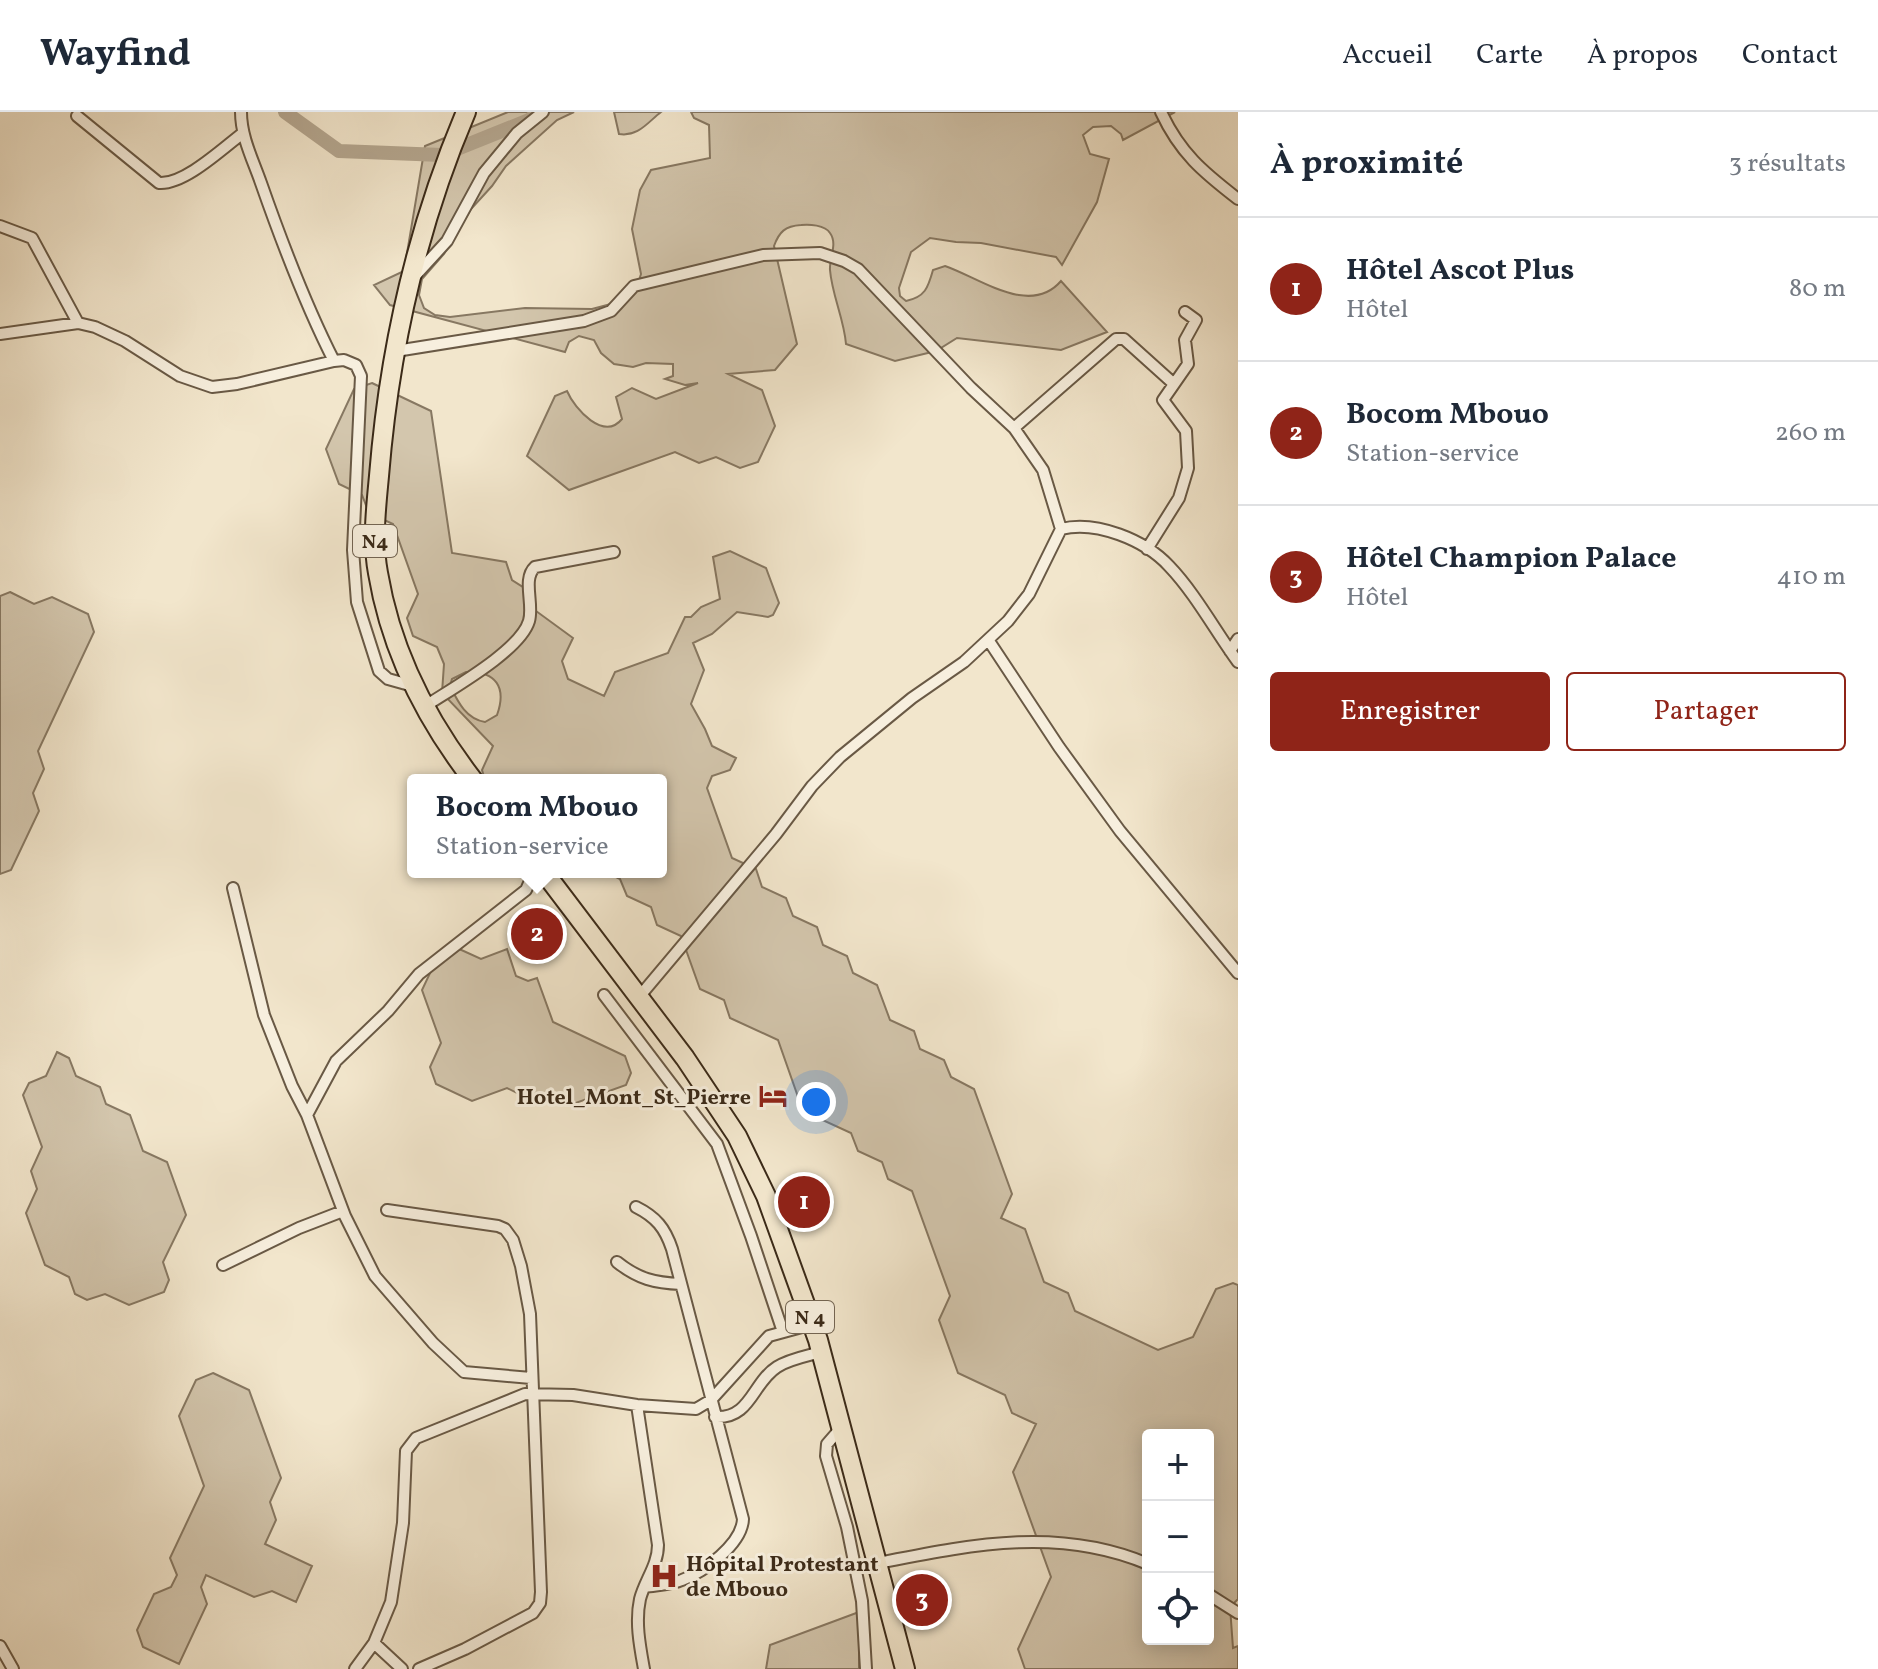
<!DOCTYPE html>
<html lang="fr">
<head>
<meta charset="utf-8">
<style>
  body { margin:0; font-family:Vollkorn,serif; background:#f2f2f3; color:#1f2937 }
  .controls { position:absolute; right:24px; bottom:24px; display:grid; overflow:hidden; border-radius:8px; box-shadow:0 4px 20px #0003 }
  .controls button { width:72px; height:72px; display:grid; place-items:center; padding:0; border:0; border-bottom:2px solid #e0e1e3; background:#fff; color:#1f2937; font:40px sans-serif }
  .you { position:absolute; left:816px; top:990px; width:28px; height:28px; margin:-20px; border:6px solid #fff; border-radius:50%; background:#1a73e8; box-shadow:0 0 0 12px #1a73e833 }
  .badge { display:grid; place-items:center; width:52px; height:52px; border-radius:50%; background:#8f2418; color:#fff; font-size:26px; font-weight:700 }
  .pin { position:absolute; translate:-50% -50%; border:4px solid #fff; box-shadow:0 2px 8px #0006 }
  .popup { position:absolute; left:407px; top:662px; width:260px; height:104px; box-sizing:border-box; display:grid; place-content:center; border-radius:8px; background:#fff; filter:drop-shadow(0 2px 6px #0005); font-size:26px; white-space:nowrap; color:#747a83 }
  .popup b { font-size:30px; color:#1f2937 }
  .popup::after { content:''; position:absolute; left:50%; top:100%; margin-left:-16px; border:16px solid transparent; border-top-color:#fff }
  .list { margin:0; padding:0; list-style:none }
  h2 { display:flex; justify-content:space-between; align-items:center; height:104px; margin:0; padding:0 32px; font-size:34px }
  h2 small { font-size:26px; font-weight:400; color:#747a83 }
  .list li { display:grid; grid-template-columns:52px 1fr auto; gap:24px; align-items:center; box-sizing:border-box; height:144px; padding:0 32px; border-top:2px solid #e0e1e3 }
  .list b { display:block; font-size:30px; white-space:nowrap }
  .list p { margin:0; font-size:26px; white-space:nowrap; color:#747a83 }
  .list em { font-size:26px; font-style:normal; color:#747a83 }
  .actions { display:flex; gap:16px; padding:24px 32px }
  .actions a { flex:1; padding:18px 0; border:2px solid #8f2418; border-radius:8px; text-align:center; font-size:28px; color:#8f2418 }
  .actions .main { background:#8f2418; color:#fff }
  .icon { flex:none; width:44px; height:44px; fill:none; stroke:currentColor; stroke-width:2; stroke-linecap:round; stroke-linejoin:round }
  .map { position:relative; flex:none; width:1238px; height:1557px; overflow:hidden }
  header { display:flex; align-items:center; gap:48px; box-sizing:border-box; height:112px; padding:0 40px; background:#fff; border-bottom:2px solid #e0e1e3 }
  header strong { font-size:38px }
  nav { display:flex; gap:44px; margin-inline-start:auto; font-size:28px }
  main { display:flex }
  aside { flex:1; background:#fff }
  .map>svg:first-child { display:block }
</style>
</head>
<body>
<header>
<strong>Wayfind</strong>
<nav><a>Accueil</a><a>Carte</a><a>À propos</a><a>Contact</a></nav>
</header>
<main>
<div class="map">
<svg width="1238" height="1557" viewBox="0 0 1238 1557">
  <rect width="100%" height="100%" fill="#f2e6cc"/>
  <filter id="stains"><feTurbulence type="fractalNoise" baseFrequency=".0025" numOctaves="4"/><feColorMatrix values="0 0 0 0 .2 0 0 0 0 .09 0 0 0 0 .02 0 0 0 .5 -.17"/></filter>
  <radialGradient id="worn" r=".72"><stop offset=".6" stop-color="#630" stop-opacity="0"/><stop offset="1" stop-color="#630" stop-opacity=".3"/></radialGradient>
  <path fill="#d3c6ad" stroke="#877862" stroke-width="2" fill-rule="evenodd" d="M508 0H574L557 8 506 54 492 74 471 97 444 142 422 167 419 183 424 196 435 203 450 205 525 196 592 197 626 188 636 178 641 162 632 117 640 78 651 58 710 46 709 13 694 6 691 0H1175L1123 28 1121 22 1111 14 1093 15 1083 23 1090 42 1109 47 1097 90 1062 153 1056 145 981 131 956 130 930 126 911 140 899 176 900 184 906 189C925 185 928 176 933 158L945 154C980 166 1030 205 1061 169L1107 220 1061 238 957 226 936 239 895 249 846 232C844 207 832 183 830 158 829 146 838 132 830 121 825 113 809 112 801 113 785 114 779 120 774 134L797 232 775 258 728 262 762 278 775 314 758 350 740 356 716 345 699 351 675 340 569 378 527 344 555 284 567 279C575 298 604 329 622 307L616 285 632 276 656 287 698 271 685 273 665 267 673 264V252L646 251 633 255 614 252 601 241 594 228 579 224 569 230 565 240 390 193 374 173 404 159 425 34Z
    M614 0H661C647 11 638 25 619 22Z
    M372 271 431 299 452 441 506 450 512 468 529 479 536 499 573 526 562 549 568 567 604 584 615 560 668 541 685 505H691L701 495 720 487 713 445 730 439 766 456 779 491 773 503 768 505 737 500 712 522 693 531 704 558 691 592 705 617 712 634 736 646 730 658 712 664 707 676 732 746 756 757 762 775 786 786 793 804 817 815 823 833 847 844 853 861 877 873 890 908 914 919 920 937 944 948 951 965 974 977 1012 1082 1001 1106 1025 1117 1044 1170 1068 1181 1075 1199 1158 1238 1193 1225 1216 1177 1233 1171 1238 1173V1487L1230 1495 1233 1536 1238 1534V1557H1025L1018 1537 1051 1465 1013 1360 1036 1312 1012 1301 1005 1283 958 1261 939 1208 950 1184 912 1079 888 1067 882 1050 858 1039 851 1021 803 999 778 928 730 906 724 888 700 877 681 824 657 813 651 795 627 784 620 767 606 760H661V668H485L482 658 493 634 442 581 444 552 437 535 413 524 407 506 418 482 393 412 369 401 362 383 339 372 326 337 354 277ZM466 560C496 559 507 575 497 603L485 610C466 607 458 590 450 574L452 567ZM1148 1323H1208V1527H1148Z
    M10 480 34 492 52 485 88 502 94 520 38 639 44 657 33 681 39 699 11 758 0 762V484Z
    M457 836 481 847 507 837 516 864 528 869 537 866 553 910 625 944 631 961 626 973 573 992 549 981 531 988 507 976 472 989 436 972 430 955 441 931 422 878 439 842Z
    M57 940 69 946 76 964 100 975 106 992 130 1003 143 1039 167 1050 186 1103 163 1150 169 1168 164 1180 129 1193 105 1182 87 1188 75 1182 69 1165 45 1153 26 1101 37 1077 31 1059 42 1035 23 983 29 971 46 964Z
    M213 1261 249 1278 281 1366 270 1390 276 1408 265 1432 312 1454 296 1490 272 1479 254 1485 206 1463 201 1475 207 1492 179 1552 143 1535 137 1518 154 1482 171 1475 177 1463 170 1446 204 1374 179 1304 196 1268Z
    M859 1500V1557H766L770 1533Z"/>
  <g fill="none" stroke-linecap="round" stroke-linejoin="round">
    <path stroke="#b4a68f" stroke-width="14" d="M285 0 339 39 442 43 529 8 539 0"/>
    <defs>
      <path id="street" d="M241 0C241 25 253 48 261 71 282 131 305 192 334 249
        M1161 0C1180 41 1203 60 1238 87
        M77 4 159 71C184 73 222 37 243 21
        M0 114 32 126 78 211
        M415 164 447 129 484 61 517 21 543 0
        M0 222 78 211 95 215 125 229 180 264 212 275 237 272 334 249 344 248 356 253 361 264 353 438 357 490 379 559 388 567 413 574
        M396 239 584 209 611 199 634 174 763 143 820 141 844 149 858 157 971 276 1014 316 1043 358 1061 417 1029 482 1008 509 964 550 912 586 840 645 812 674 776 722 639 885
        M1014 316 1116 227H1124L1174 272
        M1061 417C1096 408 1145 428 1169 454 1195 481 1216 520 1238 550
        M1147 437 1179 386 1188 356 1186 319 1163 288 1188 252 1185 228 1196 208 1185 200
        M989 529 1059 635 1120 719 1238 861
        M1230 539 1238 527
        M424 595C451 577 520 539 529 509 534 492 522 467 535 455L614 440
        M233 776 264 903 292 974 307 1003 345 1104 375 1164 433 1231 464 1260 531 1266
        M604 883 717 1032 751 1124 783 1220
        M307 1003 336 949 388 899 419 862 526 778 534 760
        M636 1095C656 1105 665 1116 672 1137L743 1407C742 1432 704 1460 682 1468 671 1473 657 1473 645 1475
        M387 1098 498 1114 505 1117 513 1128 521 1154 530 1202 541 1480 540 1491 533 1501 465 1537 419 1557
        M617 1150C638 1167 655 1171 681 1172
        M223 1153 299 1116 343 1099
        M637 1293 658 1433C658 1453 645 1468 640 1487 635 1510 640 1535 644 1557
        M715 1305C751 1307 752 1271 777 1255 789 1247 807 1244 821 1240
        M840 1317 827 1332 826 1344 847 1415 862 1489 866 1557
        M878 1451C970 1433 1058 1414 1148 1452
        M1208 1482 1238 1501
        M374 1531 402 1557
        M0 1534 13 1557
        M355 1557 374 1531 391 1490 403 1411 406 1339 416 1326 525 1282 573 1283 637 1293 696 1297 711 1288 769 1224 813 1212"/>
      <path id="highway" d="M466 0C417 115 389 240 379 364 376 396 372 429 378 461 391 539 425 606 473 668
        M544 760 685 946 737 1024 766 1084 818 1228 905 1557"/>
    </defs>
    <use href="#street" stroke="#695945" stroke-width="14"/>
    <use href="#highway" stroke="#3b2a18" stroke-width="22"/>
    <use href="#street" stroke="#f7efde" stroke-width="10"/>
    <use href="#highway" stroke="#f2e6cc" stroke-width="18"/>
  </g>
  <defs>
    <symbol id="hotel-bare" viewBox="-9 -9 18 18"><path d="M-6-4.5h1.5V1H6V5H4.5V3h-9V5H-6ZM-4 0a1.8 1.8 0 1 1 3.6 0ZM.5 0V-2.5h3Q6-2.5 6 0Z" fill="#8f2418" stroke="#f7efde" stroke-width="2.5" paint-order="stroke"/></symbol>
    <symbol id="hospital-bare" viewBox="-9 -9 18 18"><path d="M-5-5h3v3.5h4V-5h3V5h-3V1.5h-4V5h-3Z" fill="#8f2418" stroke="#f7efde" stroke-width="2.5" paint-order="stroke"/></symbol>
  </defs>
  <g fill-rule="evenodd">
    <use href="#hotel-bare" x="753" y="964" width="40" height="40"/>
    <use href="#hospital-bare" x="644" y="1444" width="40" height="40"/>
  </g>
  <g text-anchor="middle" stroke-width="6" stroke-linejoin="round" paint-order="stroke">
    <g fill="#f7efde" stroke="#736553" stroke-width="2">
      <rect x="353" y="413" width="44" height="32" rx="6"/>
      <rect x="786" y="1189" width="48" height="32" rx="6"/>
    </g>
    <g font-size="20" font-weight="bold" fill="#3b2a18">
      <text x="375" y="436">N4</text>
      <text x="810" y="1212">N 4</text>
    </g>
    <g font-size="22" font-weight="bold" fill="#3b2a18" stroke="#f7efde" text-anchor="end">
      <text x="751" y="992">Hotel_Mont_St_Pierre</text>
      <text x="686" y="1459" text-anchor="start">Hôpital Protestant<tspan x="686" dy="25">de Mbouo</tspan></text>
    </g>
  </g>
  <rect width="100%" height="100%" filter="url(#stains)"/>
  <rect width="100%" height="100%" fill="url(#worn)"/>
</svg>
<div class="controls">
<button>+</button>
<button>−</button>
<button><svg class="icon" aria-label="locate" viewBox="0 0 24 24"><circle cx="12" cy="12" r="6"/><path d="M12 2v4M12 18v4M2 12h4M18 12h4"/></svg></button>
</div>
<div class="you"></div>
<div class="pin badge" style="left:804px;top:1090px">1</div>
<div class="pin badge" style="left:537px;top:822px">2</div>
<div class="popup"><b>Bocom Mbouo</b>Station-service</div>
<div class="pin badge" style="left:922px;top:1488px">3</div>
</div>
<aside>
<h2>À proximité<small>3 résultats</small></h2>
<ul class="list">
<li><span class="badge">1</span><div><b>Hôtel Ascot Plus</b><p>Hôtel</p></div><em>80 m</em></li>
<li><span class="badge">2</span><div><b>Bocom Mbouo</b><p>Station-service</p></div><em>260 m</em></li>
<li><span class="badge">3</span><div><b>Hôtel Champion Palace</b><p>Hôtel</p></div><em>410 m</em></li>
</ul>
<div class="actions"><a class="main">Enregistrer</a><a>Partager</a></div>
</aside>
</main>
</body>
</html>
